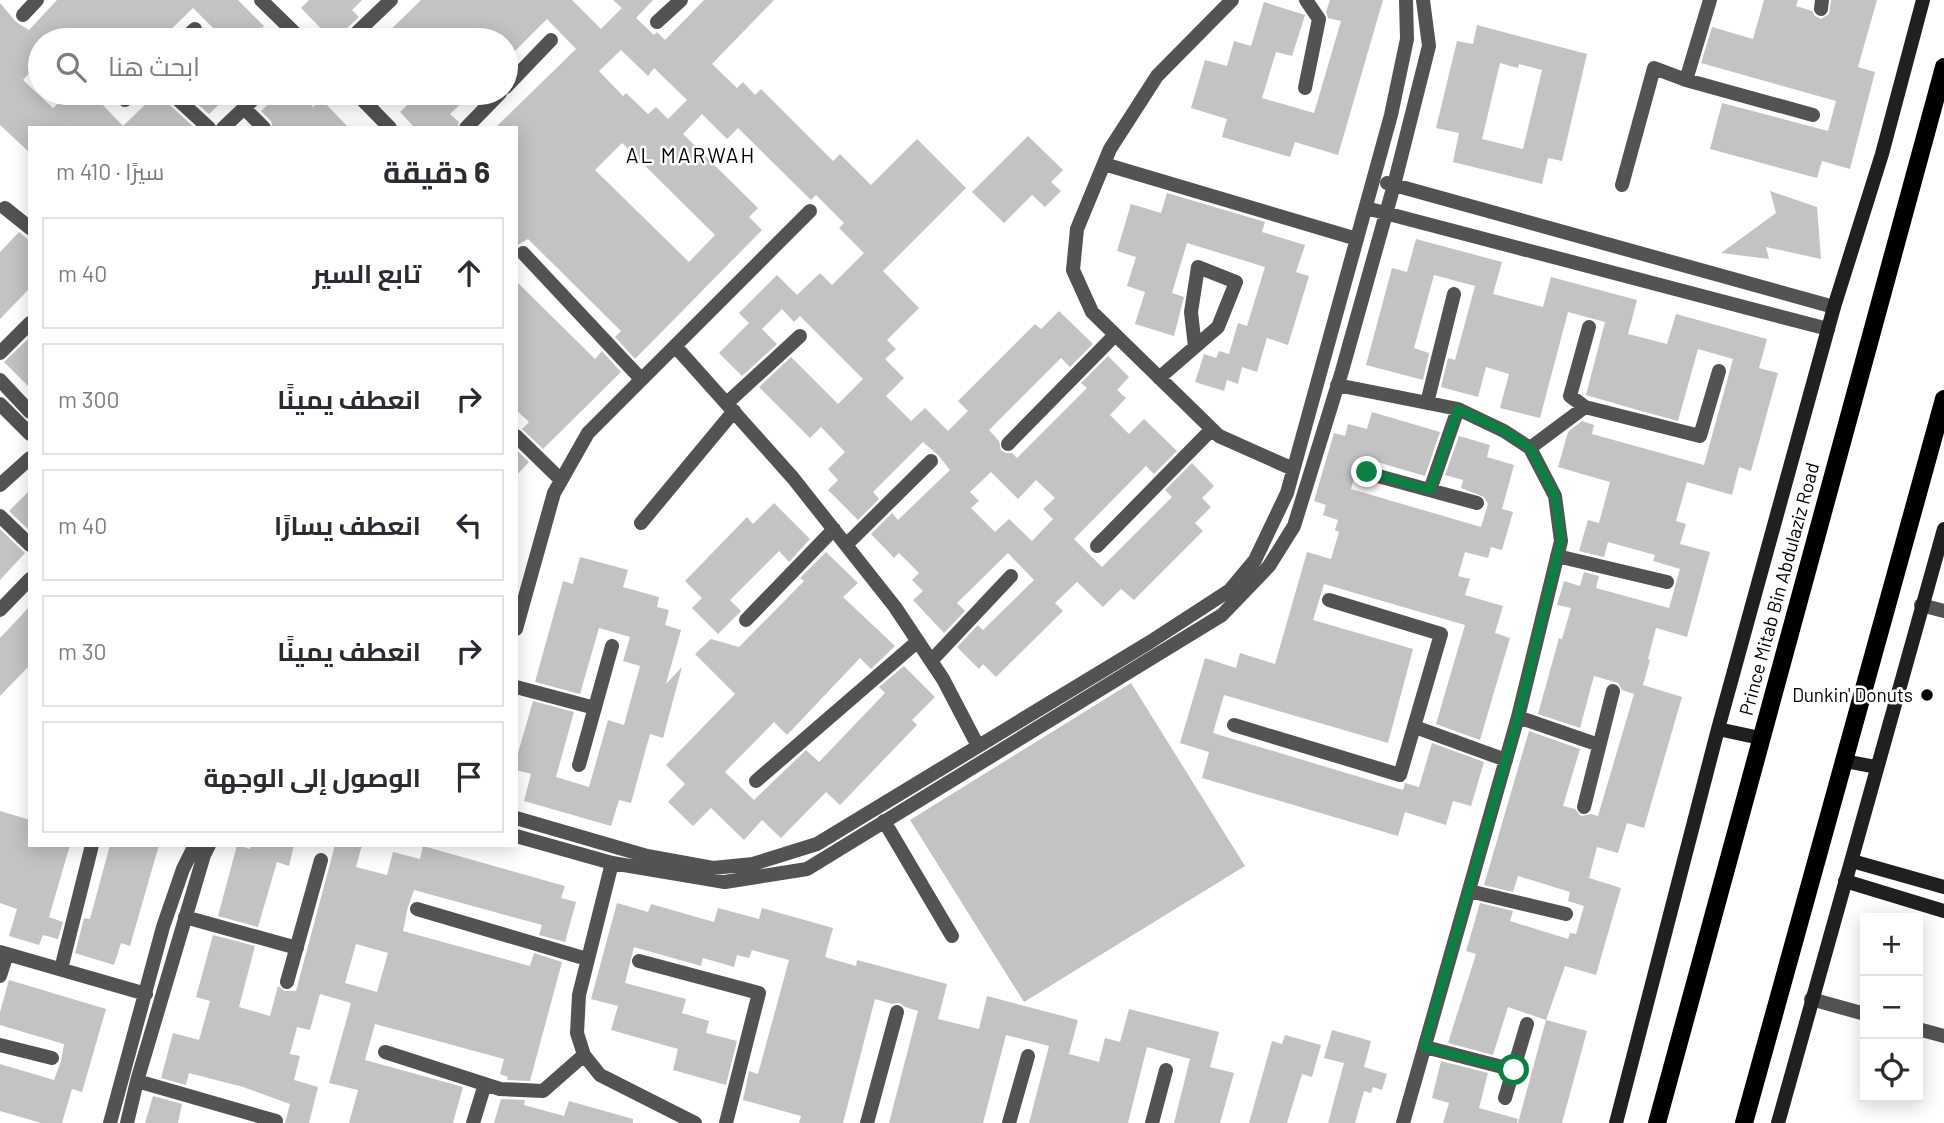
<!DOCTYPE html>
<html lang="ar">
<head>
<meta charset="utf-8">
<style>
  body { margin:0; font-family:Barlow,Cairo,sans-serif; background:#f7f7f7; color:#2b2b33; direction:rtl }
  .controls { position:absolute; right:21px; bottom:21px; display:grid; overflow:hidden; border-radius:0px; box-shadow:0 4px 18px #0003 }
  .controls button { width:63px; height:63px; display:grid; place-items:center; padding:0; border:0; border-bottom:2px solid #e1e1e2; background:#fff; color:#2b2b33; font:35px sans-serif }
  .stop { position:absolute; width:21px; height:21px; margin:-16px; border:5px solid #0b8043; border-radius:50%; background:#fff }
  .stop.end { background:#0b8043; border-color:#fff; box-shadow:0 2px 7px #0008 }
  .list { margin:0; padding:0; list-style:none }
  h2 { display:flex; justify-content:space-between; align-items:center; height:91px; margin:0; padding:0 28px; font-size:30px }
  h2 small { font-size:23px; font-weight:400; color:#7c7c81 }
  .list li { display:grid; grid-template-columns:46px 1fr auto; gap:21px; align-items:center; box-sizing:border-box; height:112px; margin:0 14px 14px; padding:0 14px; border:2px solid #e1e1e2; border-radius:0px }
  .list b { display:block; font-size:26px; white-space:nowrap }
  .list em { font-size:23px; font-style:normal; color:#7c7c81 }
  .icon { flex:none; width:38px; height:38px; fill:none; stroke:currentColor; stroke-width:2; stroke-linecap:round; stroke-linejoin:round }
  .map { position:relative; flex:none; width:1944px; height:1123px; overflow:hidden; direction:ltr }
  .search { position:absolute; background:#fff; box-shadow:0 4px 18px #0003; left:28px; top:28px; width:490px; height:77px; display:flex; align-items:center; gap:18px; box-sizing:border-box; padding:0 24px; border-radius:38px; color:#7c7c81; font-size:26px }
  .panel { position:absolute; background:#fff; box-shadow:0 4px 18px #0003; left:28px; top:126px; width:490px; height:721px; border-radius:0px; direction:rtl }
  .map>svg:first-child { display:block }
</style>
</head>
<body>
<div class="map">
<svg width="1944" height="1123" viewBox="0 0 1944 1123">
  <rect width="100%" height="100%" fill="#fff"/>
  <path fill="#c3c3c3" fill-rule="evenodd" d="M57 0H238L264 26 250 40H210L218 33 193 8 160 40H40V61L23 80 53 108 69 93H106L98 100 123 126 157 93H162L164 100 195 128H30V153L0 125V3L16 22 29 30Z
    M309 0H362L352 10 359 17 342 33 340 40H332L301 8Z
    M421 0H572L601 29 622 8 613 0H653L636 18 654 35 657 32 665 40 704 0H774L712 64 737 88 743 82 755 95 761 89 833 161 840 154 871 185 917 139 966 188 883 271 919 308 887 340 896 349 885 359 904 378 886 396 911 421 925 408 948 431 968 411 958 401 1035 324 1041 329 1059 311 1093 344 1070 367 1061 358 989 430 999 441 1001 450 1006 453H1012L1017 458 1087 388 1081 383 1108 356 1129 377 1117 390 1126 398 1110 415 1129 434 1144 419 1177 451 1154 474 1146 466 1074 539 1102 567 1172 497 1165 490 1192 463 1214 486 1202 498 1211 507 1195 523 1203 531 1134 600 1121 589 1103 607 1077 582 1055 603 1063 611 996 677 983 664 979 669 957 647 978 625 983 630 1034 580 1008 553 957 603 965 611 944 633 913 600 923 591 912 580 919 573 899 553 894 558 871 534 892 513 898 520 950 470 938 455 923 442 873 492 879 499 858 520 828 490 838 480 828 469 845 452 821 427 810 438 759 387 791 357 838 404 863 379 800 316 794 322 782 309 762 329 777 344 742 376 719 353 749 323 739 313 777 275 797 295 820 273 832 285 864 253 839 228 844 223 816 195 811 200 738 128 727 139 702 114 683 134 758 208 749 217 762 230 635 359 615 337 621 331 528 239 516 246V128H495L576 49 547 19 506 60V40H380ZM621 50 648 76 654 68 687 100 668 119 656 107 648 114 626 93 623 96 599 71ZM622 143 715 235 689 262 595 170ZM991 472 1018 499 1036 480 1055 498 1043 509 1053 519 1032 541 1009 519 995 532 971 508 979 501 970 492Z
    M1330 0H1383L1338 155 1295 142 1290 157 1222 137 1227 119 1191 108 1205 60 1227 66 1234 41 1251 46 1264 2 1305 15 1292 56 1276 52 1262 98 1314 113 1341 21 1328 18 1326 12Z
    M1764 0H1798L1796 6 1812 11 1815 16 1821 19 1829 14 1831 0H1877L1858 67 1875 72 1850 169 1822 161 1817 178 1710 149 1722 103 1828 131 1836 101 1701 63 1712 27 1753 39Z
    M1477 25 1587 54 1562 161 1548 158 1542 184 1453 162 1459 133 1436 128 1457 41 1473 44ZM1500 63 1518 68 1519 64 1542 70 1523 149 1482 139Z
    M185 93H231L209 114Z
    M280 93H299L313 107 321 99 349 128H273L271 121 261 111Z
    M420 93H472L450 114 459 122 457 128H415L400 112Z
    M1028 136 1063 170 1051 182 1061 191 1045 207 1032 195 1004 223 972 192Z
    M1770 191 1817 207 1821 259 1766 247 1769 259 1721 253 1776 213Z
    M1167 193 1265 222 1262 232 1305 245 1296 272 1309 276 1288 345 1267 338 1257 372 1242 367 1238 384 1227 380 1224 391 1195 382 1204 354 1216 358 1219 351 1229 354 1238 323 1247 326 1265 267 1187 243 1172 293 1184 297 1174 336 1135 324 1145 292 1127 286 1136 257 1117 251 1131 204 1161 213Z
    M19 232 30 241V288L0 319V252Z
    M1416 239 1502 262 1493 294 1543 307 1551 277 1637 300 1628 334 1667 344 1676 314 1767 339 1759 368 1778 373 1751 471 1739 467 1732 495 1687 482 1676 521 1686 524 1680 544 1710 552 1687 637 1656 628 1648 659 1650 660 1643 685 1682 697 1644 828 1627 823 1618 853 1597 847 1589 878 1621 888 1596 975 1565 966 1546 1020 1508 1007 1493 1055 1448 1043 1476 954 1466 951 1480 903 1513 911 1510 921 1568 939 1570 933 1576 934 1584 906 1568 901 1570 892 1518 876 1513 892 1484 885 1529 731 1580 749 1563 806 1575 809 1581 816 1591 814 1598 816 1634 694 1622 690 1618 683 1594 676 1580 728 1538 714 1559 638 1562 639 1571 608 1557 605 1564 581 1580 586 1584 572 1599 576 1596 588 1669 608 1680 569 1653 561 1655 555 1608 542 1604 557 1579 551 1588 520 1599 523 1610 482 1558 467 1568 432 1582 421 1594 425 1592 434 1704 465 1733 359 1698 349 1678 421 1634 409 1586 395 1605 322 1568 312 1540 418 1500 408 1509 374 1486 367 1478 397 1441 387 1448 358 1455 360 1475 286 1434 275 1414 348 1429 353 1423 380 1366 365 1392 268 1407 272Z
    M516 281 595 359 602 351 621 372 543 449 522 429 529 422 516 410Z
    M30 337V388L4 362Z
    M1372 412 1440 432 1425 476 1360 457 1351 489 1481 527 1488 504 1484 497 1461 488 1463 480 1445 475 1459 436 1490 445 1487 457 1514 465 1502 509 1513 512 1502 550 1491 547 1488 558 1465 552 1458 576 1470 579 1465 595 1503 606 1495 633 1510 638 1480 740 1436 724 1465 625 1324 584 1313 620 1413 649 1388 743 1224 695 1213 733 1403 790 1405 783 1419 787 1432 743 1484 762 1471 806 1453 801 1446 825 1405 812 1398 836 1202 778 1209 752 1180 743 1205 658 1236 668 1240 653 1275 664 1307 552 1331 559 1339 532 1335 530 1338 520 1323 515 1326 505 1314 501 1334 433 1345 436 1348 424 1367 429Z
    M516 450 529 462 516 476Z
    M30 490V531L9 511Z
    M774 503 810 539 789 562 779 551 730 600 741 611 718 634 692 608 702 598 685 581 747 517 753 524Z
    M0 529 25 553 0 580Z
    M826 552 858 583 843 597 895 646 871 669 860 658 787 735 774 722 725 772 754 800 806 750 819 762 885 693 879 687 904 666 935 697 912 720 917 725 840 805 826 792 781 838 762 820 744 840 711 808 693 826 668 802 685 784 666 765 735 694 695 654 711 639 739 647 804 581 800 578Z
    M580 557 628 570 623 587 659 597 657 607 669 610 665 625 681 630 666 684 682 667 663 738 650 734 631 803 619 800 611 826 524 801 531 774 516 770V760L533 701 574 712 556 777 589 787 608 720 624 725 640 666 623 661 630 637 599 628 580 694 535 682 563 581 573 584Z
    M30 606V665L0 696V638Z
    M1131 683 1245 866 1024 1002 910 820Z
    M0 811 30 820V845H70L49 917 63 922 58 939 43 935 39 945 9 936 17 909 0 903Z
    M110 845H159L130 946 121 943 114 965 75 953 84 918 90 919Z
    M237 845 250 849 251 845H294L289 866 277 862 258 927 218 916Z
    M335 845H362L356 867 387 875 393 852 420 859 423 846 565 886 561 898 576 902 565 942 539 935 542 925 414 890 408 907 403 931 530 966 534 953 562 962 530 1081 507 1080 508 1077 500 1074 504 1059 375 1024 365 1060 463 1087 453 1123H349L358 1090 329 1083 351 1003 320 994 310 1030 297 1027 290 1054 300 1056 294 1080 318 1087 309 1123H285L290 1104 243 1087 189 1073 186 1085 161 1078 173 1033 199 1040 210 1001 196 997 213 935 255 946 239 1007 270 1016 278 986 285 991H296ZM356 944 388 953 377 992 345 983Z
    M617 903 648 912 651 904 714 922 718 908 759 919 762 908 833 928 825 957 856 966 857 960 947 984 938 1019 979 1029 987 996 1078 1020 1069 1054 1099 1062 1105 1038 1120 1042 1129 1009 1219 1032 1210 1067 1234 1073 1220 1123H1174L1190 1059 1147 1047 1128 1123H1029L1049 1046 1006 1035 983 1123H889L918 1011 905 1007 899 1003 892 1004 875 999 843 1123H799L801 1116 743 1100 749 1071 758 1074 789 960 752 950 749 958 737 955 734 967 703 958 701 966 634 947 625 983 686 999 682 1013 709 1021 706 1033 737 1041 726 1085 673 1070 678 1049 611 1030 618 1006 591 999Z
    M9 980 106 1009 82 1092 72 1089 62 1123H41L0 1111V1064L54 1080 61 1061 64 1044 0 1025V1012Z
    M1546 1020 1587 1031 1562 1123H1518Z
    M1332 1030 1371 1041 1364 1067 1387 1074 1382 1090 1373 1087 1371 1093 1364 1091 1355 1123H1328L1344 1063 1324 1058Z
    M1285 1035 1321 1045 1312 1077 1302 1074 1287 1123H1249L1272 1041 1282 1044Z
    M1441 1061 1488 1073 1479 1108 1518 1119 1517 1123H1443L1449 1103 1432 1098Z
    M153 1096 182 1104 178 1123H145Z
    M501 1099 525 1100 524 1105 564 1116 569 1101 633 1119V1123H494Z"/>
  <g fill="none" stroke-linecap="round" stroke-linejoin="round">
    <path stroke="#535353" stroke-width="14" d="M261 0 302 40
      M1232 0 1157 76 1110 149 1077 229 1073 270 1092 312 1219 436 1293 469
      M1821 9 1822 0
      M23 15 37 0
      M657 22 681 0
      M183 40 195 29
      M349 40 391 0
      M1686 80 1710 0
      M506 87 551 40
      M1305 88 1319 19 1306 0
      M171 93 209 128
      M356 93 390 128
      M125 100 132 93
      M244 108 264 128
      M223 128 260 93
      M466 128 500 93
      M1104 164 1357 239
      M1387 183 1834 307
      M1622 185 1654 68 1686 80 1813 115
      M5 208 30 228
      M1366 208 1828 329
      M523 253 641 379
      M675 346 793 478 895 607 943 679 978 746
      M0 353 30 323
      M1159 378 1218 327 1236 282 1198 267 1191 312 1195 347
      M0 380 30 412
      M1337 385 1458 409 1504 431 1530 448 1555 496 1561 541 1518 717 1403 1123
      M727 403 800 336
      M1427 403 1454 294
      M0 404 30 434
      M1585 407 1570 396 1589 327
      M516 436 561 480
      M1008 444 1115 335
      M1530 448 1585 407 1700 436 1719 371
      M1367 473 1477 503
      M0 485 30 458
      M1430 490 1458 409
      M0 516 30 545
      M641 523 734 411
      M846 545 931 461
      M1097 546 1212 429
      M1557 556 1667 582
      M1921 605 1944 611
      M0 610 30 579
      M746 620 834 529
      M516 629 554 493 588 433 810 211
      M931 661 1011 576
      M516 687 595 708
      M1518 717 1599 745
      M1234 725 1400 775 1441 634 1329 600
      M1415 727 1506 760
      M579 765 612 646
      M756 781 918 641
      M1584 807 1613 691
      M516 818 647 856 713 868 753 864 817 844 1150 642 1230 590 1255 560 1287 493 1391 115 1407 39 1406 0
      M884 821 952 936
      M516 836 612 863 725 882 807 869 1222 615 1269 566 1294 526 1342 371 1394 185 1429 46 1423 0
      M612 863 579 995 577 1033 584 1055 600 1075 695 1123
      M1469 891 1566 914
      M417 909 587 959
      M185 917 297 948
      M0 952 146 994
      M639 961 759 993 726 1123
      M61 969 92 845
      M0 976 7 954
      M287 982 321 860
      M1811 999 1865 1014
      M1918 1029 1944 1036
      M0 1045 52 1058
      M1425 1047 1514 1070
      M385 1052 500 1089 543 1091 584 1055
      M137 1081 276 1121
      M1505 1098 1527 1024
      M110 1123 163 927 183 869 195 845
      M127 1123 137 1081 204 855 209 845
      M473 1123 485 1084
      M867 1123 897 1012
      M1009 1123 1028 1056
      M1152 1123 1166 1070"/>
    <path stroke="#202020" stroke-width="14" d="M1718 729 1760 738
      M1845 761 1876 767
      M1852 861 1944 887
      M1845 881 1944 911
      M1616 1123 1718 729 1834 307 1882 154 1923 0
      M1778 1123 1944 529"/>
    <path stroke="#000" stroke-width="18" d="M1657 1123 1944 67
      M1744 1123 1944 399"/>
  </g>
  <g fill="none" stroke-linecap="round" stroke-linejoin="round">
    <path stroke="#0b8043" stroke-width="9" d="M1367 472 1430 490 1458 409 1504 431 1530 448 1555 496 1561 541 1557 556 1518 717 1424 1047 1514 1070"/>
  </g>
  <circle fill="#000" stroke="#fff" stroke-width="2.5" cx="1927" cy="695" r="7"/>
  <g text-anchor="middle" stroke-width="5" stroke-linejoin="round" paint-order="stroke">
    <g font-size="19" fill="#000" stroke="#fff">
      <text transform="translate(1779 589) rotate(-75)" y="7">Prince Mitab Bin Abdulaziz Road</text>
    </g>
    <g font-size="19" fill="#000" stroke="#fff" text-anchor="end">
      <text x="1913" y="702">Dunkin' Donuts</text>
    </g>
    <g font-size="21" letter-spacing="2" fill="#000" stroke="#fff">
      <text x="691" y="163">AL MARWAH</text>
    </g>
  </g>
</svg>
<div class="controls">
<button>+</button>
<button>−</button>
<button><svg class="icon" aria-label="locate" viewBox="0 0 24 24"><circle cx="12" cy="12" r="6"/><path d="M12 2v4M12 18v4M2 12h4M18 12h4"/></svg></button>
</div>
<div class="stop" style="left:1514px;top:1070px"></div>
<div class="stop end" style="left:1367px;top:472px"></div>
<div class="search"><svg class="icon" aria-label="search" viewBox="0 0 24 24"><circle cx="10" cy="10" r="6"/><path d="M15 15l6 6"/></svg>ابحث هنا</div>
<section class="panel">
<h2>6 دقيقة<small>سيرًا · 410 m</small></h2>
<ul class="list">
<li><svg class="icon" aria-label="ahead" viewBox="0 0 24 24"><path d="M12 20V5M6 11l6-6 6 6"/></svg><div><b>تابع السير</b></div><em>40 m</em></li>
<li><svg class="icon" aria-label="right" viewBox="0 0 24 24"><path d="M7 20v-9h11M14 6l5 5-5 5"/></svg><div><b>انعطف يمينًا</b></div><em>300 m</em></li>
<li><svg class="icon" aria-label="left" viewBox="0 0 24 24"><path d="M17 20v-9H6M10 6l-5 5 5 5"/></svg><div><b>انعطف يسارًا</b></div><em>40 m</em></li>
<li><svg class="icon" aria-label="right" viewBox="0 0 24 24"><path d="M7 20v-9h11M14 6l5 5-5 5"/></svg><div><b>انعطف يمينًا</b></div><em>30 m</em></li>
<li><svg class="icon" aria-label="arrive" viewBox="0 0 24 24"><path d="M6 21V4h12l-3 4 3 4H6"/></svg><div><b>الوصول إلى الوجهة</b></div></li>
</ul>
</section>
</div>
</body>
</html>
